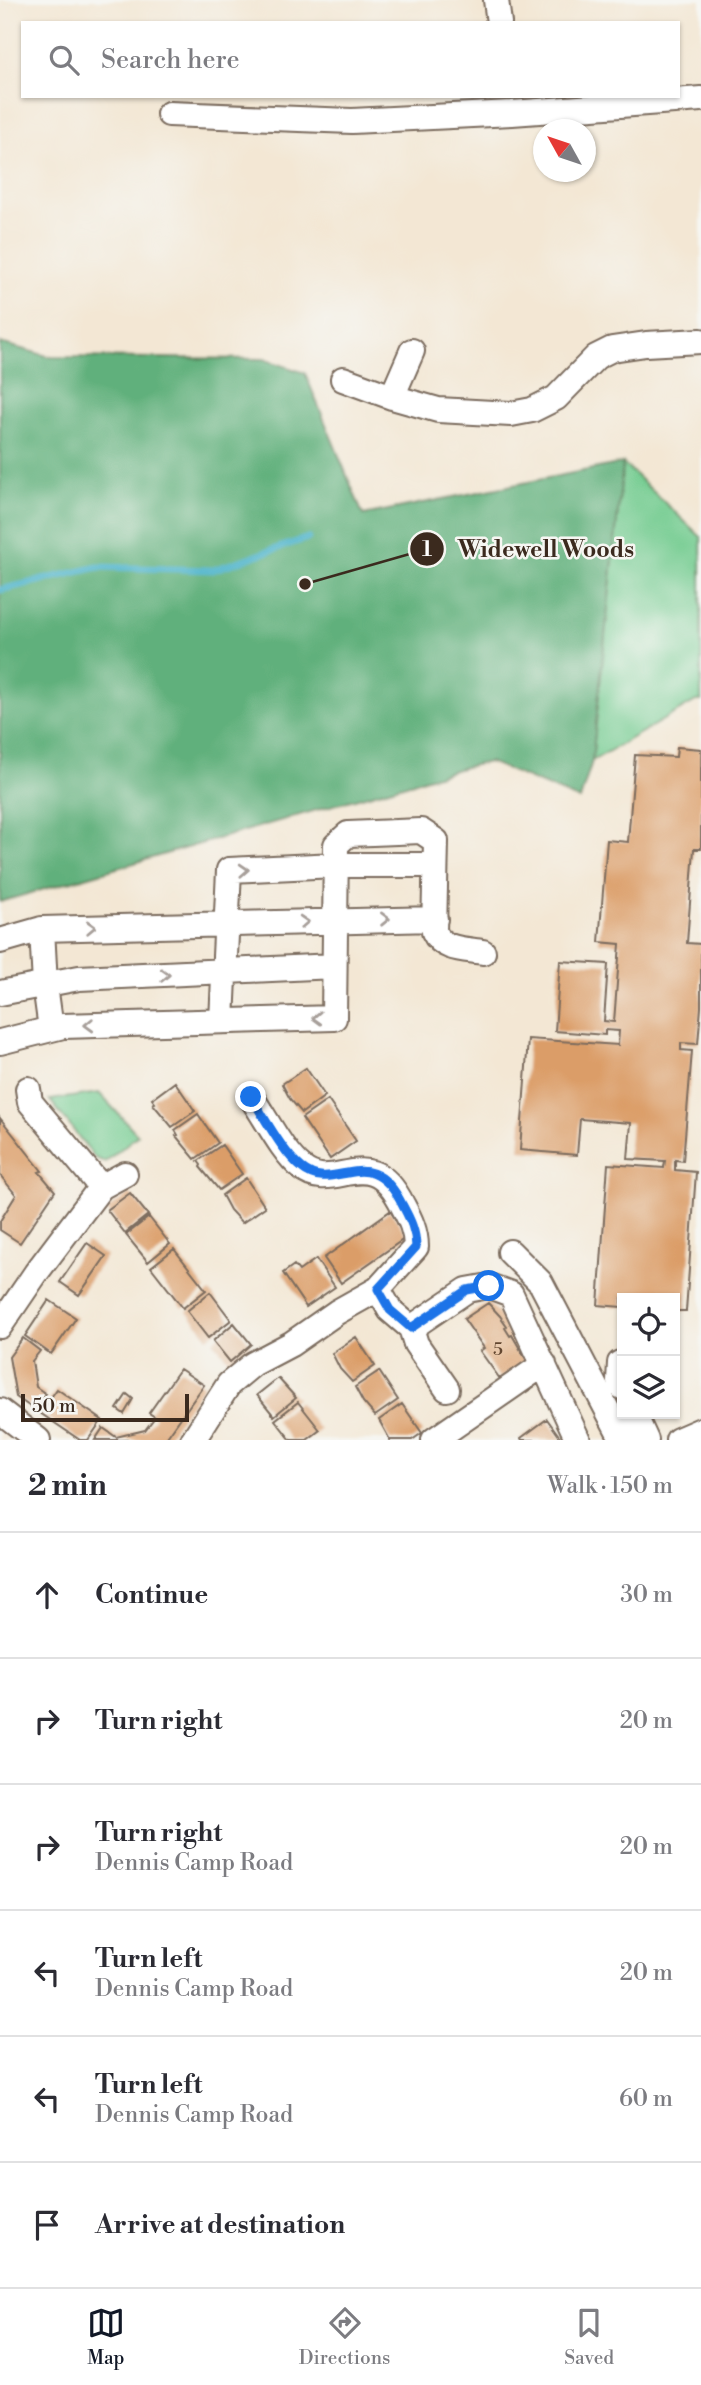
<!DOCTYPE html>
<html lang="en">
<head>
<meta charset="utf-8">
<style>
  body { margin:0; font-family:"Libre Bodoni",serif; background:#f2f2f3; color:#2b2b33 }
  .controls { position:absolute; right:21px; bottom:21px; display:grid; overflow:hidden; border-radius:0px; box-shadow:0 2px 5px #0004 }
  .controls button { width:63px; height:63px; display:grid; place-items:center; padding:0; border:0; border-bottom:2px solid #e1e1e2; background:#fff; color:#2b2b33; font:35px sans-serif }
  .compass { position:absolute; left:533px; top:119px; width:63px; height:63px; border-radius:50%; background:#fff; box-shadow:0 2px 5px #0004; rotate:310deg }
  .scale { position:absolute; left:21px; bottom:18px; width:168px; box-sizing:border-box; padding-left:7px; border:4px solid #3b2a1e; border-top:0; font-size:19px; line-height:24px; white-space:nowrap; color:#3b2a1e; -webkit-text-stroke:5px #f6f6f2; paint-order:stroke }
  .stop { position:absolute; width:21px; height:21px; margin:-16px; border:5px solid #1a73e8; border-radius:50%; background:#fff }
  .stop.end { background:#1a73e8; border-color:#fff; box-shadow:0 2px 7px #0008 }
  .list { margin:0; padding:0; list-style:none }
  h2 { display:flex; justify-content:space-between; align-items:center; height:91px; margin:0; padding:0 28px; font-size:30px }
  h2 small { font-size:23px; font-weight:400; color:#7c7c81 }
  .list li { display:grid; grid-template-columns:46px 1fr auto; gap:21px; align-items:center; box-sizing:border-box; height:126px; padding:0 28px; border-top:2px solid #e1e1e2 }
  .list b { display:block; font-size:26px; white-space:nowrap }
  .list p { margin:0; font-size:23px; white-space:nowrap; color:#7c7c81 }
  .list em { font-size:23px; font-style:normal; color:#7c7c81 }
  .icon { flex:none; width:38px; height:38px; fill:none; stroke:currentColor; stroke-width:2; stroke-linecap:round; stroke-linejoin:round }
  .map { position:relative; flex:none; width:701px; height:1440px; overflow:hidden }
  .search { position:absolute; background:#fff; box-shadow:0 2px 5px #0004; left:21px; right:21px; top:21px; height:77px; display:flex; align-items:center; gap:18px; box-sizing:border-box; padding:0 24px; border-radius:0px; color:#7c7c81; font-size:26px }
  .sheet { height:847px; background:#fff }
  nav { display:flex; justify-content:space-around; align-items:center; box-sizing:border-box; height:98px; border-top:2px solid #e1e1e2; background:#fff; font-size:19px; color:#7c7c81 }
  nav a { display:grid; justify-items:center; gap:4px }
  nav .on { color:#111827 }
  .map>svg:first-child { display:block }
</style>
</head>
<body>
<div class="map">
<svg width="701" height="1440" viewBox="0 0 701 1440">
  <rect width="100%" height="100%" fill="#f6f6f2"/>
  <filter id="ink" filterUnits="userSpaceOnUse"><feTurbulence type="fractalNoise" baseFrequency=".0143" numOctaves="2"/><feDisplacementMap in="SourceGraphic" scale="14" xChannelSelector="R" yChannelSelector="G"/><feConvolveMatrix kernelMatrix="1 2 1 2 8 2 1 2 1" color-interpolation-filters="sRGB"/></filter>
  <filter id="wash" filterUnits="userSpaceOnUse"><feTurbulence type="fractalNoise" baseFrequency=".00686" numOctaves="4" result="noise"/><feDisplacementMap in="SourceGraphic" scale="28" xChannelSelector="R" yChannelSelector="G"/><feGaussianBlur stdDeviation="1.57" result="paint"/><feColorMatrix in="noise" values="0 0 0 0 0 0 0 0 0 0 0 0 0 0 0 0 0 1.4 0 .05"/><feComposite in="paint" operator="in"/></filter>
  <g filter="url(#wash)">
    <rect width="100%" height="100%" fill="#f3e7d4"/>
    <path fill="#75cc91" stroke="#587b58" stroke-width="2" d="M623 463 701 537V701H696L592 761Z
      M99 1093 138 1135 105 1162 95 1158 50 1100Z"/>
    <path fill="#60b07b" stroke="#4e6d4c" stroke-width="2" d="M0 343 51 357 264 359 305 373 363 515 623 463 592 761 580 800 489 762 465 767 0 902Z"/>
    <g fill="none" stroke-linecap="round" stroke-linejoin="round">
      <path stroke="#4cb3ca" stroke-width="7" d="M0 590 98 567 213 570 308 538"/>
    </g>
    <g id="blocks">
      <path fill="#db9d68" d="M677 747 701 749V849H694L687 943 701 944V1007L698 1044 681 1043V1050L692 1051 683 1161 675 1160V1170L696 1172 686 1311H675V1298H622V1307L598 1305 608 1164 664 1168 665 1161 628 1159 631 1123 580 1119 577 1155 520 1150 528 1039 618 1045 619 1031 605 1030V1035L555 1031 560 961 608 964 604 1021 614 1022 620 944 599 942 607 840 628 842 635 755 676 757Z
        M306 1068 325 1096 302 1113 290 1099 282 1084Z
        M175 1082 195 1111 172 1127 153 1104 155 1103 152 1099Z
        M328 1100 356 1141 330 1159 302 1118Z
        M198 1114 218 1143 195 1159 176 1136 178 1135 175 1130Z
        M0 1118 42 1171 39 1172 55 1191 20 1243 0 1230V1221L16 1195 0 1175Z
        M222 1145 242 1174 219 1190 200 1167 201 1165 198 1161Z
        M246 1178 265 1207 242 1223 230 1210 222 1195Z
        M130 1193 148 1215 125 1233 107 1210Z
        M390 1211 408 1236 341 1283 324 1258Z
        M149 1217 170 1244 148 1262 126 1235Z
        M87 1243 106 1256 79 1295 60 1282Z
        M174 1249 206 1290 183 1308 151 1267Z
        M316 1259 335 1287 306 1307 283 1273 294 1265 299 1271Z
        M210 1292 231 1320 208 1338 187 1311Z
        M49 1300 76 1318 51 1354 25 1336Z
        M488 1303 500 1316 507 1326 505 1328 510 1336 512 1335 527 1361 500 1379 480 1351 484 1348 464 1319Z
        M234 1323 251 1344 230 1362 213 1341Z
        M356 1337 375 1366 352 1382 340 1369 332 1353Z
        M23 1338 40 1351 32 1361 36 1387 46 1394 35 1410 16 1397 9 1357Z
        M180 1369 204 1385 165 1440H95L103 1428 116 1437 145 1430 155 1417 149 1413Z
        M379 1371 398 1400 375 1416 363 1402 355 1387Z
        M278 1378 296 1398 274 1416 257 1395Z
        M57 1389 102 1420 88 1440H80L40 1413Z
        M127 1394 133 1399 124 1414 117 1409Z
        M298 1402 320 1430 307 1440H291L275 1420Z
        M402 1404 422 1433 412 1440H390L379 1420Z
        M547 1419 562 1440H522L521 1438Z"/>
    </g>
  </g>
  <g filter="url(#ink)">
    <use href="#blocks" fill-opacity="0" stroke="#7b6c5e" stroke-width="2"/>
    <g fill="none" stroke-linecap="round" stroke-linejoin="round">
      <defs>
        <path id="minor" d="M496 0 499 23
          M169 114 352 121 512 113 701 99
          M343 379 392 397 438 410 511 414 532 410 556 398 596 357 612 349 646 344 701 341
          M392 397 412 351
          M42 929 45 985 51 1029
          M0 941 42 929 435 919
          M0 993 79 978 334 966
          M222 1021 229 870 336 865H435
          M0 1042 63 1026 334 1018 336 845 348 834 421 831 436 841 434 932C442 950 465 949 483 952
          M28 1089 30 1102 101 1187
          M510 1252 541 1283 623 1440
          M378 1289 390 1310 411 1328 416 1344 447 1389
          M0 1326 36 1273 101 1187 125 1174
          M411 1328 467 1290 489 1286 511 1294 578 1440
          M620 1363 619 1381 622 1387
          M0 1411 38 1440
          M634 1414 646 1440
          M193 1440 229 1384 253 1364 291 1344 337 1312 378 1289 416 1247C416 1231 410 1219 403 1206 370 1138 335 1196 302 1168 282 1152 266 1118 251 1097
          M434 1440 544 1364
          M678 1440 701 1430"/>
      </defs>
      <use href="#minor" stroke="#7b6c5e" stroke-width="28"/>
      <use href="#minor" stroke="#fff" stroke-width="24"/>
    </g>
    <defs><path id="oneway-chevron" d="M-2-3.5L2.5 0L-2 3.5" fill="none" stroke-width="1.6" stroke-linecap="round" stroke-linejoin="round" transform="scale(1.75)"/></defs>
    <g stroke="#a79f9a">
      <use href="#oneway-chevron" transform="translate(244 870) rotate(-3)"/>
      <use href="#oneway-chevron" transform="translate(385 919) rotate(-1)"/>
      <use href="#oneway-chevron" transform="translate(304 922) rotate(-3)"/>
      <use href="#oneway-chevron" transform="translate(91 927) rotate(-2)"/>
      <use href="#oneway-chevron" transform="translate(165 975) rotate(-2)"/>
      <use href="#oneway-chevron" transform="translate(317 1018) rotate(178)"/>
      <use href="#oneway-chevron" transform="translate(89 1025) rotate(178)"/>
    </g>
  </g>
  <g fill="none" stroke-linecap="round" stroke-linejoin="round" filter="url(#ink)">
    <path stroke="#1a73e8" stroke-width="9" d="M251 1097C265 1118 282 1152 302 1168 335 1196 370 1138 403 1206 410 1219 416 1231 416 1247L378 1289 390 1310 411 1328 467 1290 489 1286"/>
  </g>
  <g text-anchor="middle" stroke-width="5" stroke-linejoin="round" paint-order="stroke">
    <g font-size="18" fill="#634730">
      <text x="498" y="1355">5</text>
    </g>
  </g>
  <path fill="none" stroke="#3b2a1e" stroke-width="2.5" d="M305 584L427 549"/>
  <g fill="#3b2a1e" stroke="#f6f6f2" stroke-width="2.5">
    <circle cx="305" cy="584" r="7"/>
    <circle cx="427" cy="549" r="18"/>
  </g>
  <g font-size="21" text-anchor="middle" font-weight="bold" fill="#fff">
    <text x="427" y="556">1</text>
  </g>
  <g font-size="23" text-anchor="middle" font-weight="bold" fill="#3b2a1e" stroke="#f6f6f2" stroke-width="5" stroke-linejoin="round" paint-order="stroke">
    <text x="546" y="557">Widewell Woods</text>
  </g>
</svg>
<div class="controls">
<button><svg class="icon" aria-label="locate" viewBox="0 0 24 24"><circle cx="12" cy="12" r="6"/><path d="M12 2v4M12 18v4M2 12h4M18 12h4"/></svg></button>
<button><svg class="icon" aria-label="layers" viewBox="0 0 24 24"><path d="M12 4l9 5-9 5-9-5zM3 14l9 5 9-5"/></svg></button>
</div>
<svg class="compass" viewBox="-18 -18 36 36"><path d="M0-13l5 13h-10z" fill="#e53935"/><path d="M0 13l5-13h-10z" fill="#7c7c81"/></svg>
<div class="scale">50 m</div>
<div class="stop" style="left:489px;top:1286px"></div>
<div class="stop end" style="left:251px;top:1097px"></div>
<div class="search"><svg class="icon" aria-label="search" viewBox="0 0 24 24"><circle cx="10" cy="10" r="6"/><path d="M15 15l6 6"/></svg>Search here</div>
</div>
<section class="sheet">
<h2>2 min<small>Walk · 150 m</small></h2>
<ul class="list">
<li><svg class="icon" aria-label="ahead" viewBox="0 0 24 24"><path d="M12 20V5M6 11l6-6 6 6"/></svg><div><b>Continue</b></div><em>30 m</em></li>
<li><svg class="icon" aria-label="right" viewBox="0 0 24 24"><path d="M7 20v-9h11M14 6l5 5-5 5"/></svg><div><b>Turn right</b></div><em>20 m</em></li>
<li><svg class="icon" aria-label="right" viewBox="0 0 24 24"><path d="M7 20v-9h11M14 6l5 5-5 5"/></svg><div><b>Turn right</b><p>Dennis Camp Road</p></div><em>20 m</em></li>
<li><svg class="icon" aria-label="left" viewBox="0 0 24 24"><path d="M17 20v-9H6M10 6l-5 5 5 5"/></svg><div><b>Turn left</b><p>Dennis Camp Road</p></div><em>20 m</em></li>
<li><svg class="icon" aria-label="left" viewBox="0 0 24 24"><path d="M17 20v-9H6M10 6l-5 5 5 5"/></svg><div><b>Turn left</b><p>Dennis Camp Road</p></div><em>60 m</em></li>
<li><svg class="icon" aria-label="arrive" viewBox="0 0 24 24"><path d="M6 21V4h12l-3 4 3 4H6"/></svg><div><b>Arrive at destination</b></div></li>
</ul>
</section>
<nav>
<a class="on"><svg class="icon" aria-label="map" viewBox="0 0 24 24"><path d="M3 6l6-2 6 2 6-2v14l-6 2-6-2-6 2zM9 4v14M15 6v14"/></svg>Map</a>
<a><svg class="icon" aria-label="directions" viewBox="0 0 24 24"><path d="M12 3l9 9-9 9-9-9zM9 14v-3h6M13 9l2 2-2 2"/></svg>Directions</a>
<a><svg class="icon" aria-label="saved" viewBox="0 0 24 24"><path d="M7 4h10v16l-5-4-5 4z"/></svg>Saved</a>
</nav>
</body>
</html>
